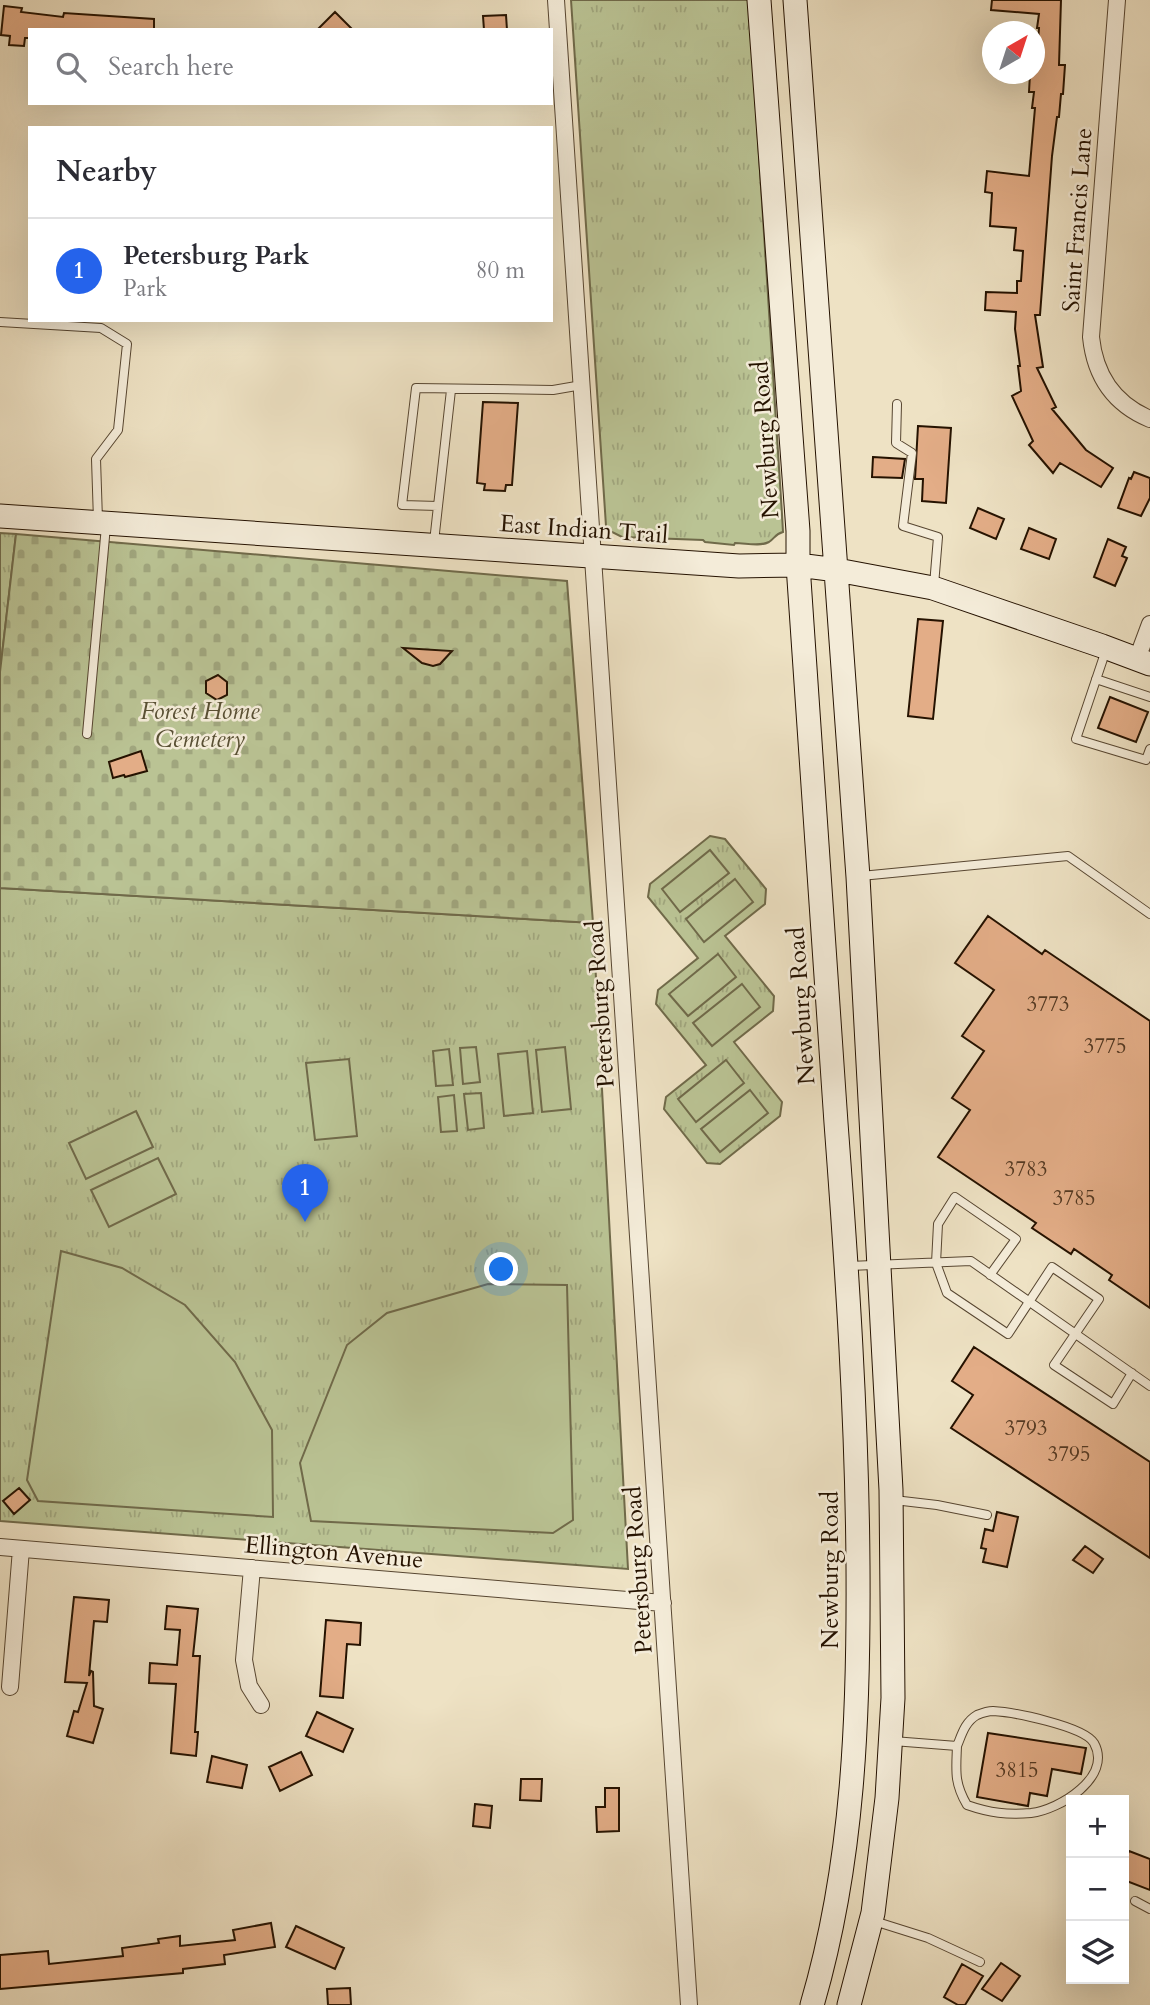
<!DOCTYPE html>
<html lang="en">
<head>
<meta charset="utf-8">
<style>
  body { margin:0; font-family:Cardo,serif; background:#f2f2f3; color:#2b2b33 }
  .controls { position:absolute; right:21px; bottom:21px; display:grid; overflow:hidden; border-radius:0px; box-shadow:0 7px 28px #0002 }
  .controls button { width:63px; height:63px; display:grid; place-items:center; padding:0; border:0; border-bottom:2px solid #e1e1e2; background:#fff; color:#2b2b33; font:35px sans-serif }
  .compass { position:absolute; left:982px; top:21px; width:63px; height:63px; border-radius:50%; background:#fff; box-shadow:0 7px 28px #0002; rotate:39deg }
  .you { position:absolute; left:502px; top:1270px; width:24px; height:24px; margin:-18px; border:5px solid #fff; border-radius:50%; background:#1a73e8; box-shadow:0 0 0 10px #1a73e833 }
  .badge { display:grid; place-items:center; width:46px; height:46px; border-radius:50%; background:#2563eb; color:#fff; font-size:23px; font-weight:700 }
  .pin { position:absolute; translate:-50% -58px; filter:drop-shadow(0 2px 4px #0008) }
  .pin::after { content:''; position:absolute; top:37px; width:24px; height:21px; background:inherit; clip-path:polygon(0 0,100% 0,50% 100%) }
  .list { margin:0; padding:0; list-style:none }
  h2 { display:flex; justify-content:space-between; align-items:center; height:91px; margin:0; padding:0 28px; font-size:30px }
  h2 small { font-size:23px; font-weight:400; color:#7c7c81 }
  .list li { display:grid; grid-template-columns:46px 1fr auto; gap:21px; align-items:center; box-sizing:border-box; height:105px; padding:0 28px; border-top:2px solid #e1e1e2 }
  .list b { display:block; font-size:26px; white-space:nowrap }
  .list p { margin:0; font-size:23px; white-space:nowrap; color:#7c7c81 }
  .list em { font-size:23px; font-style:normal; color:#7c7c81 }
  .icon { flex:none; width:38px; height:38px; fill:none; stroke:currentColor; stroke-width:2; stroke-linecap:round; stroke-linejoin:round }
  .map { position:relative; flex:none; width:1150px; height:2005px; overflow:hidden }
  .search { position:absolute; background:#fff; box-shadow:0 7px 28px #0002; left:28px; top:28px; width:525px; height:77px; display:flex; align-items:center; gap:18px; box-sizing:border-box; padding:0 24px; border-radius:0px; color:#7c7c81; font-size:26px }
  .panel { position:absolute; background:#fff; box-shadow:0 7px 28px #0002; left:28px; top:126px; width:525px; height:196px; border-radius:0px }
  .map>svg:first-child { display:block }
</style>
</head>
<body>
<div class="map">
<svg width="1150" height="2005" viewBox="0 0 1150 2005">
  <defs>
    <pattern id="grass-tufts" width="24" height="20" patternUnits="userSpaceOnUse" patternTransform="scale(1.75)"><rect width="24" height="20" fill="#bac394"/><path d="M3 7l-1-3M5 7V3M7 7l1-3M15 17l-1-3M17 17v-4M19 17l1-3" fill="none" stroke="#a0a67e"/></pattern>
    <pattern id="cemetery-stones" width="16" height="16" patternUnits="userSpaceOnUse" patternTransform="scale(1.75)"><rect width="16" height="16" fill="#bac394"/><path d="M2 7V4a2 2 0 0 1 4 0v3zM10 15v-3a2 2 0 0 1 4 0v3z" fill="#a0a67e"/></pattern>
  </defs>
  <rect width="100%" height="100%" fill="#eee2c4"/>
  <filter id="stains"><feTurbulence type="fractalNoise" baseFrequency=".00286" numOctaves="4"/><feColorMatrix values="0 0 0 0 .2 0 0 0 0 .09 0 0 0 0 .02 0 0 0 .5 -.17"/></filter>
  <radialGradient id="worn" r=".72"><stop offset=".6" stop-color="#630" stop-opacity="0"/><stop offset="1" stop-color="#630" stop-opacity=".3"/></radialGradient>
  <path fill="url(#grass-tufts)" stroke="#706a4a" stroke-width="2" d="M571 0H749L782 514 783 532C775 534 775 538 769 542 759 547 746 543 735 543L734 545 705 542 703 540 622 537 610 531 606 526Z
    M0 533 16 534 0 672Z
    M710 836 725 839 766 889 765 904 725 936 774 996 773 1011 734 1042 782 1102 780 1116 720 1164 707 1163 664 1109 666 1097 706 1065 656 1004 658 990 698 958 648 897 650 884Z
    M0 888 593 923 628 1569 0 1521Z"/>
  <path fill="url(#cemetery-stones)" stroke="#706a4a" stroke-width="2" d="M16 534 567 581 593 923 0 888V672Z"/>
  <path fill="#bac394" stroke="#706a4a" stroke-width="2" d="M710 850 729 873 680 912 662 889Z
    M735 879 753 902 704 942 686 919Z
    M718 954 736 977 688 1016 669 994Z
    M742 984 760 1007 712 1046 693 1023Z
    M476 1047 480 1082 463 1084 460 1048Z
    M565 1047 571 1109 542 1112 536 1050Z
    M449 1049 453 1085 436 1086 433 1051Z
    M527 1051 533 1113 504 1116 498 1054Z
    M349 1059 357 1136 315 1140 306 1063Z
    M726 1060 744 1083 696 1122 678 1099Z
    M750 1090 768 1113 720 1152 701 1129Z
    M481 1093 484 1128 468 1130 464 1094Z
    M454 1095 457 1131 441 1132 438 1097Z
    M136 1111 153 1147 86 1179 69 1143Z
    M158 1158 176 1194 109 1227 91 1190Z
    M61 1251 122 1268 185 1305 235 1362 272 1430 273 1517 38 1501 27 1480Z
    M488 1284 567 1285 573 1520 553 1533 311 1521 300 1463 347 1345 387 1313Z"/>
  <path fill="#e3ad87" stroke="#251200" stroke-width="2" d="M992 0H1061L1059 65H1065L1063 94H1061L1059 117H1057L1052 156 1040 315H1035L1043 367 1037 368 1056 407 1052 409 1086 450 1113 468 1101 487 1060 463 1053 473 1029 445 1033 441 1012 396 1021 391 1018 366H1020L1015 329 1016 312 985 310 986 292 1017 293V281H1021L1023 251 1014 250 1016 228 990 226 992 193 985 192 987 171 1029 176 1035 108H1032L1034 92H1029L1030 74H1034V67L1036 68 1039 28H1037L1039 14 991 10Z
    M4 6 22 8 21 12 63 17 64 13 154 19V30H30V38H25L24 46 9 45 10 36 1 35Z
    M335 12 353 30H317Z
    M506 15 507 30H484L483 16Z
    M483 402 518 403 512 485H506L505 491 484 490 485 484 477 483Z
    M918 426 951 428 946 503 922 501 923 479H915Z
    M873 457 905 459 902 478 872 477Z
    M1134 472 1150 478V498L1141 516 1118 508 1129 478 1131 479Z
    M978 508 1004 519 996 539 970 528Z
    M1029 528 1056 539 1049 559 1021 549Z
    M1108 539 1126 547 1122 556 1127 558 1115 586 1094 577Z
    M918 619 943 621 933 719 908 716Z
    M403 648 452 651 440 664 433 666 422 663Z
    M218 675 227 682V695L217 700 206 693V681Z
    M1110 697 1148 712 1136 742 1098 728Z
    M141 751 147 771 125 777 124 775 113 778 109 762Z
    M988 916 1042 954 1045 950 1150 1021V1308L1109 1280 1112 1275 1074 1249 1071 1254 1032 1228 1036 1223 938 1157 970 1110 952 1098 984 1051 962 1036 994 990 955 963Z
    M974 1347 1150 1462V1558L951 1428 973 1395 952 1381Z
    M19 1488 30 1500 14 1514 3 1501Z
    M997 1512 1018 1517 1007 1567 983 1562 986 1549 981 1548 985 1529 993 1531Z
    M1085 1546 1103 1559 1093 1573 1073 1560Z
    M74 1597 109 1600 107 1622 94 1621 89 1676 91 1671 93 1672 94 1706 103 1709 93 1743 67 1736 74 1711 78 1712 87 1683 65 1682Z
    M167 1606 198 1609 193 1656H200L195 1732H198L196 1756 171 1753 176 1684 149 1683 150 1663 177 1665 180 1630 165 1629Z
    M326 1620 361 1623 360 1645 347 1644 343 1698 320 1696Z
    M317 1712 353 1729 343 1752 306 1736Z
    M988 1733 1086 1748 1081 1774 1052 1769 1047 1796 1030 1793 1028 1806 977 1797Z
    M301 1752 312 1775 280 1791 269 1767Z
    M212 1756 247 1765 242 1788 207 1782Z
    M521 1779H542L541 1801 520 1800Z
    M605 1788H619V1831L597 1832 596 1807H605Z
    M475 1804 492 1806 490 1828 473 1826Z
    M1129 1851 1150 1859V1890L1124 1880V1864Z
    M271 1923 275 1947 224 1955 225 1964 183 1969V1973L0 1989V1955L48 1951 49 1964 96 1959 123 1956 122 1948 159 1943 158 1939 180 1936V1946L235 1940 233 1930Z
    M296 1926 344 1948 335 1969 286 1947Z
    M1001 1963 1020 1976 1002 2001 982 1989Z
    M962 1964 983 1976 965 2005H958L944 1997Z
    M350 1988 351 2005H328L327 1989Z"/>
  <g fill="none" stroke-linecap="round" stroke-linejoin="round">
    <defs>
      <path id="lane" d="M0 322 101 328 127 344 118 430 96 459 98 520
        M451 390 438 506 402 505 416 388 553 390 582 385
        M897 404 896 443 912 453 903 526 938 537 934 585
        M434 542 438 506
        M1106 650 1076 739 1146 760 1150 749
        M1096 679 1150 697
        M87 734 106 526
        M861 876 1068 856 1150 914
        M849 1266 971 1261 1150 1386
        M990 1275 1016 1239 955 1197 938 1224 936 1263 947 1293 1008 1334 1052 1267 1099 1299 1054 1365 1113 1404 1132 1373
        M894 1500 937 1505 987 1515
        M893 1741 957 1746C956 1771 954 1783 967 1805 990 1813 1007 1815 1031 1813 1059 1810 1113 1777 1094 1743 1084 1726 1012 1712 993 1711 988 1711 982 1713 977 1715 965 1722 962 1734 957 1746
        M1135 1901 1150 1909
        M874 1921 928 1938 980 1962"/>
      <path id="street" d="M556 0 689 2005
        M1117 0 1091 337C1095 376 1114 404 1150 419
        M1137 659 1150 624
        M0 1547 663 1603
        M252 1568 244 1660 249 1686 261 1705
        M10 1687 21 1549"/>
      <path id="secondary" d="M759 0 798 531V565C812 751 822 937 836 1123 847 1270 857 1418 858 1566 859 1714 854 1862 812 2005
        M795 0 858 877 891 1490 893 1698 887 1798 873 1913 849 2005
        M0 516 739 566 798 565 837 570 933 588 1102 646 1150 664"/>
    </defs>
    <use href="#lane" stroke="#574631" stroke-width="10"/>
    <use href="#street" stroke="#574631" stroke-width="18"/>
    <use href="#secondary" stroke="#251200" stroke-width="25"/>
    <use href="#lane" stroke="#f4ecd9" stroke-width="8"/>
    <use href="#street" stroke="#f4ecd9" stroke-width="16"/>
    <use href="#secondary" stroke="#f4ecd9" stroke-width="23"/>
  </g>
  <g text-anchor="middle" stroke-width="5" stroke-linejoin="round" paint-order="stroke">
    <g font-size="21" fill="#543922">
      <text x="1048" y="1011">3773</text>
      <text x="1105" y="1053">3775</text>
      <text x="1026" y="1176">3783</text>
      <text x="1074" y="1205">3785</text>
      <text x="1026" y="1435">3793</text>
      <text x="1069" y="1461">3795</text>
      <text x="1017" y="1777">3815</text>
    </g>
    <g font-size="24" fill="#251200" stroke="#f4ecd9">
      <text transform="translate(1077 220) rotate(-86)" y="8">Saint Francis Lane</text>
      <text transform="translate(765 440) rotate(-94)" y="8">Newburg Road</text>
      <text transform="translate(584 529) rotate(4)" y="8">East Indian Trail</text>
      <text transform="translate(600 1004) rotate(-94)" y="8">Petersburg Road</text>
      <text transform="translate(801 1006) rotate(-94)" y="8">Newburg Road</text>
      <text transform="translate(334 1552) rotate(5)" y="8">Ellington Avenue</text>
      <text transform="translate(638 1570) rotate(-94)" y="8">Petersburg Road</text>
      <text transform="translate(830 1570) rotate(-90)" y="8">Newburg Road</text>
    </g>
    <g font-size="24" font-style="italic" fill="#595034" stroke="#f4ecd9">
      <text x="200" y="719">Forest Home<tspan x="200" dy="28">Cemetery</tspan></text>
    </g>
  </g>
  <rect width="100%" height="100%" filter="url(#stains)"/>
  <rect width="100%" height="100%" fill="url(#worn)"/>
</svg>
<div class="controls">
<button>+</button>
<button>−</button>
<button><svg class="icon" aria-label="layers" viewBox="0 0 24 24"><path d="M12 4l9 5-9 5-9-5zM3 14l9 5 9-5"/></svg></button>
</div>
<svg class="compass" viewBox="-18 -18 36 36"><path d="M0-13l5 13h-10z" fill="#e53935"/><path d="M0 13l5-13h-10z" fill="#7c7c81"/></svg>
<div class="you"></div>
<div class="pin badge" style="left:305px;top:1222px">1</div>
<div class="search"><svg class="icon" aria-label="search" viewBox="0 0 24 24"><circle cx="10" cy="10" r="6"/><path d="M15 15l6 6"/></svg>Search here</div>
<section class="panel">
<h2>Nearby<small></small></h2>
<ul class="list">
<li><span class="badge">1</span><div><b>Petersburg Park</b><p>Park</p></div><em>80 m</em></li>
</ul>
</section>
</div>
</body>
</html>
